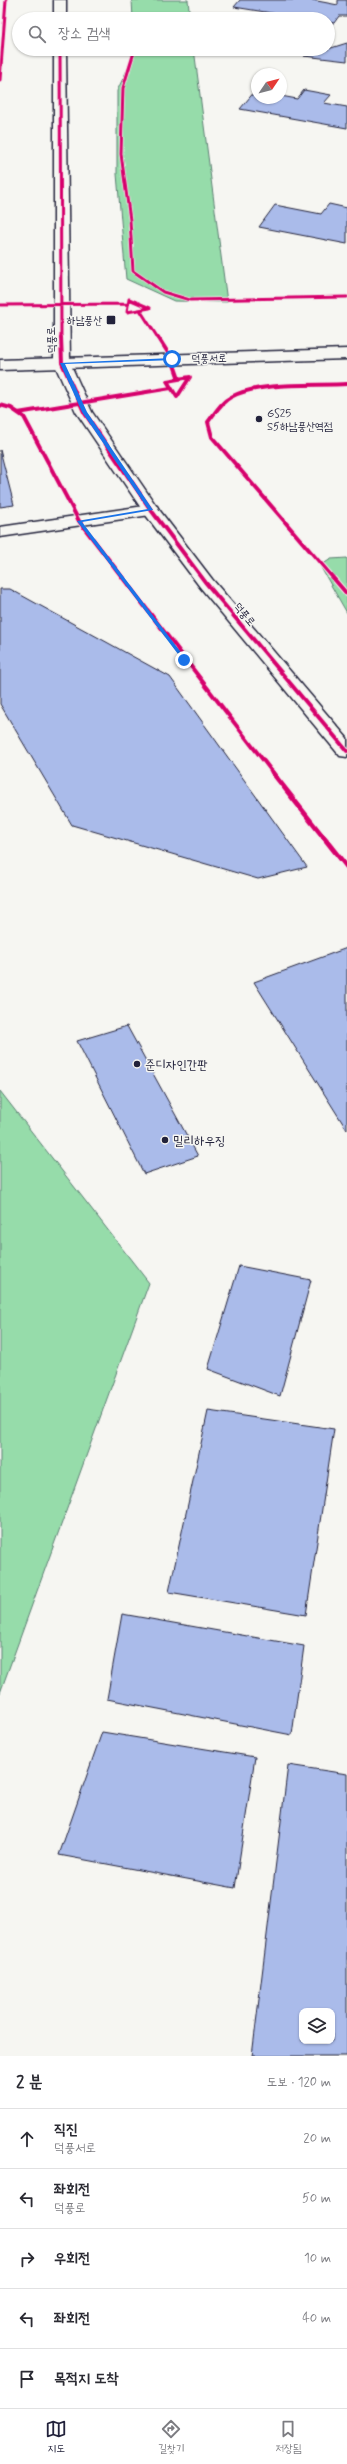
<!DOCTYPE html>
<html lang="ko">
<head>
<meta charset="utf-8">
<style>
  body { margin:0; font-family:Mynerve,"Poor Story",sans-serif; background:#f2f2f3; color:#2b2b33 }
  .controls { position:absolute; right:12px; bottom:12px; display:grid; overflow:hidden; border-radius:8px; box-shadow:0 1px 3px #0004 }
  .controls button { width:36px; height:36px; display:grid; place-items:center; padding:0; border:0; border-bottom:1px solid #e1e1e2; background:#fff; color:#2b2b33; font:20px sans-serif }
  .compass { position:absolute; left:251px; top:68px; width:36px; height:36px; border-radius:50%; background:#fff; box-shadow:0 1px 3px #0004; rotate:55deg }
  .stop { position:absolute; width:12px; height:12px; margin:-9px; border:3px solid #1a73e8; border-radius:50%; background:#fff }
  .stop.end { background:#1a73e8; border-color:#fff; box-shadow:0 1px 4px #0008 }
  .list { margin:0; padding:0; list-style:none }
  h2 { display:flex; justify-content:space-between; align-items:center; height:52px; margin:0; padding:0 16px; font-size:17px }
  h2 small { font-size:13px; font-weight:400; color:#7c7c81 }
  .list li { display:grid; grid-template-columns:26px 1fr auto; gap:12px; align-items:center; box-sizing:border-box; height:60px; padding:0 16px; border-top:1px solid #e1e1e2 }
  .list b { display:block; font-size:15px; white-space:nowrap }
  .list p { margin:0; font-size:13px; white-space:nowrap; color:#7c7c81 }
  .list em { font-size:13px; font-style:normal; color:#7c7c81 }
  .icon { flex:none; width:22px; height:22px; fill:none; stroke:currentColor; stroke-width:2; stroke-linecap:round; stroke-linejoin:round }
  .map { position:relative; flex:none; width:347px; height:2056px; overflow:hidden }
  .search { position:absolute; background:#fff; box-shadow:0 1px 3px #0004; left:12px; right:12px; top:12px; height:44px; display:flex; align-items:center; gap:10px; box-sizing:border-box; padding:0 14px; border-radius:22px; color:#7c7c81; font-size:15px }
  .sheet { height:352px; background:#fff }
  nav { display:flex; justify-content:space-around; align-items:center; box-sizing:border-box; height:56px; border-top:1px solid #e1e1e2; background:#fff; font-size:11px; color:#7c7c81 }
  nav a { display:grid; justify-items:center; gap:2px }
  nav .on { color:#22223b }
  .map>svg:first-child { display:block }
</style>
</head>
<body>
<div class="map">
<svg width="347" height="2056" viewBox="0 0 347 2056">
  <rect width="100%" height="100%" fill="#f6f6f2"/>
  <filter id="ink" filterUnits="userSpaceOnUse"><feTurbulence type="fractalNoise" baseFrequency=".025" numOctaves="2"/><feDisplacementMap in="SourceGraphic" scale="8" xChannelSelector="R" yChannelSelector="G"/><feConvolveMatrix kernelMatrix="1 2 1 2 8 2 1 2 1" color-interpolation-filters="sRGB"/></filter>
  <g filter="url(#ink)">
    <path fill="#96dcaa" stroke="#5c7f72" d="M132 0H188L190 19H133Z
      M134 49H194L227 302 174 301 126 279 117 174V91L135 53Z
      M347 558V613L320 566 331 559Z
      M0 1091 149 1283 0 1693Z"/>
    <path fill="#aabbea" stroke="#22223b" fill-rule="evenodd" d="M240 0H312L338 5V0H347V16H339L334 23 328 22V19H309L234 7Z
      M347 43V61L304 56 328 49Z
      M304 90 331 95 324 103 347 107V128L240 109 255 91 257 98H281V96L297 99Z
      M329 204 347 208V244L259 227 275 205 321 214Z
      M0 450 14 505 0 507Z
      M0 589H10L170 677 307 867 258 879 72 825 0 704Z
      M347 948V1130L254 982Z
      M127 1026 198 1156 144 1174 77 1041Z
      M239 1266 311 1280 280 1396 208 1369Z
      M208 1411 334 1429 306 1615 169 1592Z
      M122 1614 304 1646 292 1735 107 1699Z
      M102 1732 255 1757 235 1888 59 1855Z
      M288 1765 347 1774V2056H252ZM302 2011H332V2041H302Z"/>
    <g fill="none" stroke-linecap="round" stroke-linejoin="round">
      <defs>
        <path id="service" d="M151 505 157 506 159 510 157 514 0 537V527Z"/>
        <path id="tertiary" d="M347 349V359L0 370V360Z"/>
        <path id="secondary" d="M54 0H66V19H54Z
          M54 49H66L70 363 92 412 157 507 212 579 347 738V757L340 756 200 587 145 514 76 412 54 363Z"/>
      </defs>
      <use href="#service" stroke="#22223b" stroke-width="3"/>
      <use href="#tertiary" stroke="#22223b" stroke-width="3"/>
      <use href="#secondary" stroke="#22223b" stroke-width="3"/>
      <use href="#service" fill="#f6f6f2" fill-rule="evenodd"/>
      <use href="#tertiary" fill="#f6f6f2" fill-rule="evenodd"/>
      <use href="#secondary" fill="#f6f6f2" fill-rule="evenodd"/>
      <defs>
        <path id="cycleway-far2" d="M60 49 61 338
          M135 49 123 88 121 154 130 220 133 271 163 292 190 300 347 297
          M0 80 6 0
          M129 299 150 308 127 312Z
          M0 305 128 304
          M140 310 158 338"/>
        <path id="cycleway-far1" d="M61 337 62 363 84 412 151 510 206 583 347 751
          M158 337 172 359 179 379
          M190 377 177 397 167 381Z
          M347 384C313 386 261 381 231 397 221 402 215 413 208 422L212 437 347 594
          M0 405 11 408 24 417 79 521 273 773
          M18 413 171 388"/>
        <path id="cycleway" d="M272 772 347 867"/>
      </defs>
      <use href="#cycleway-far2" stroke="#f6f6f2" stroke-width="4.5"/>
      <use href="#cycleway-far1" stroke="#f6f6f2" stroke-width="6"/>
      <use href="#cycleway" stroke="#f6f6f2" stroke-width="8"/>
      <use href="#cycleway-far2" stroke="#d6006c" stroke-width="3"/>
      <use href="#cycleway-far1" stroke="#d6006c" stroke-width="4"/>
      <use href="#cycleway" stroke="#d6006c" stroke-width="5"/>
    </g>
  </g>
  <path fill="#1a73e8" d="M172 358 174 360 65 364 87 412 153 510 82 522 186 659 184 662 77 521 148 509 82 412 60 363Z"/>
  <g fill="#22223b" stroke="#f6f6f2" stroke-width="1.5">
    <rect x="106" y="315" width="10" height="10" rx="2"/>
    <circle cx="259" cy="419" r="4"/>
    <circle cx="137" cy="1064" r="4"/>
    <circle cx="165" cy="1140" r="4"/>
  </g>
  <g text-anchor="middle" stroke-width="3" stroke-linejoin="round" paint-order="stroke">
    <g font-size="11" fill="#22223b" stroke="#f6f6f2" text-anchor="end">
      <text x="102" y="324">하남풍산</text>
      <text x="267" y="417" text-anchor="start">GS25<tspan x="267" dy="13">S5하남풍산역점</tspan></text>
    </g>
    <g font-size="11" fill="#22223b" stroke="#f6f6f2">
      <text transform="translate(51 340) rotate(-92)" y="4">덕풍로</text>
      <text transform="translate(209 358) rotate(-2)" y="4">덕풍서로</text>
      <text transform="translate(245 614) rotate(50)" y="4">덕풍로</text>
    </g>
    <g font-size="13" fill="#22223b" stroke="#f6f6f2" text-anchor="start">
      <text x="145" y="1069">준디자인간판</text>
      <text x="173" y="1145">밀리하우징</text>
    </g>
  </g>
</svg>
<div class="controls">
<button><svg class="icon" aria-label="layers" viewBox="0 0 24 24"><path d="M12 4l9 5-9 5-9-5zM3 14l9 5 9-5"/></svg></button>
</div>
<svg class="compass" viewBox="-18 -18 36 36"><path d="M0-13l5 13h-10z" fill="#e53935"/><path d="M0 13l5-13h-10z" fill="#7c7c81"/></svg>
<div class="stop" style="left:172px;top:359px"></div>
<div class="stop end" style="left:184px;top:660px"></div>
<div class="search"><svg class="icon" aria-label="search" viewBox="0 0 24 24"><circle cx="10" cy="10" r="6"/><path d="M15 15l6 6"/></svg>장소 검색</div>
</div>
<section class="sheet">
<h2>2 분<small>도보 · 120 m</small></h2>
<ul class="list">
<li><svg class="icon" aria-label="ahead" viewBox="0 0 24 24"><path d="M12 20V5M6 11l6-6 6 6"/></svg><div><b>직진</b><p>덕풍서로</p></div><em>20 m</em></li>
<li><svg class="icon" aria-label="left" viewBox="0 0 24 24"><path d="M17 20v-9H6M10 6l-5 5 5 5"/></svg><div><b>좌회전</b><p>덕풍로</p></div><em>50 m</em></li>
<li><svg class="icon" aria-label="right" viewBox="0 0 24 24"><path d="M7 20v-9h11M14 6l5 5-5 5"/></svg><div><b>우회전</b></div><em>10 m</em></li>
<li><svg class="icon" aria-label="left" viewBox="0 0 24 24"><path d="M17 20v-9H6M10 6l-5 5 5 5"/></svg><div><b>좌회전</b></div><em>40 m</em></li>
<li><svg class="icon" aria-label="arrive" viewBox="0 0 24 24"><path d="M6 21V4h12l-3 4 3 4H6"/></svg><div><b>목적지 도착</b></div></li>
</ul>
</section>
<nav>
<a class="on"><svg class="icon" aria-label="map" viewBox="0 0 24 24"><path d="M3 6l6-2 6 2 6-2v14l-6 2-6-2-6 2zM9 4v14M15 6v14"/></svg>지도</a>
<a><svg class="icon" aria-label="directions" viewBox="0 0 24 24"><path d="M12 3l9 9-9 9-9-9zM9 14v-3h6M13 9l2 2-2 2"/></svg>길찾기</a>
<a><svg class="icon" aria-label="saved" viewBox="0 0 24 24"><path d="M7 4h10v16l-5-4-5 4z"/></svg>저장됨</a>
</nav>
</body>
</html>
